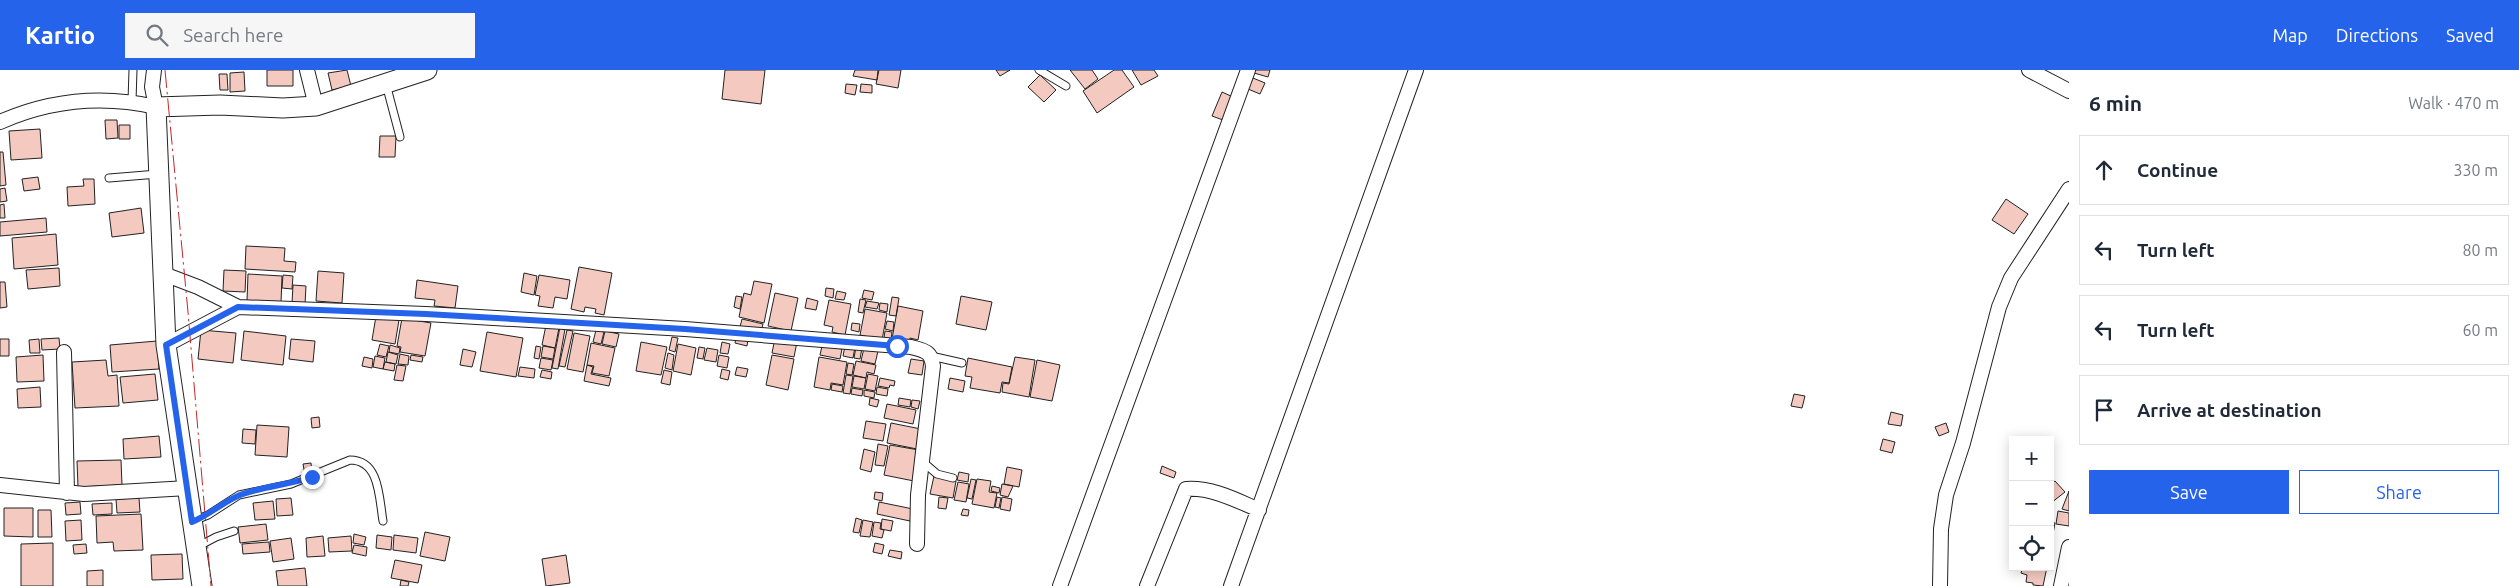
<!DOCTYPE html>
<html lang="en">
<head>
<meta charset="utf-8">
<style>
  body { margin:0; font-family:Ubuntu,sans-serif; background:#f6f6f7; color:#1f2937 }
  .controls { position:absolute; right:15px; bottom:15px; display:grid; overflow:hidden; border-radius:0px; box-shadow:0 2px 12px #0003 }
  .controls button { width:45px; height:45px; display:grid; place-items:center; padding:0; border:0; border-bottom:1px solid #e0e1e3; background:#fff; color:#1f2937; font:25px sans-serif }
  .stop { position:absolute; width:15px; height:15px; margin:-11px; border:4px solid #2563eb; border-radius:50%; background:#fff }
  .stop.end { background:#2563eb; border-color:#fff; box-shadow:0 1px 5px #0008 }
  .list { margin:0; padding:0; list-style:none }
  h2 { display:flex; justify-content:space-between; align-items:center; height:65px; margin:0; padding:0 20px; font-size:21px }
  h2 small { font-size:16px; font-weight:400; color:#747a83 }
  .list li { display:grid; grid-template-columns:32px 1fr auto; gap:15px; align-items:center; box-sizing:border-box; height:70px; margin:0 10px 10px; padding:0 10px; border:1px solid #e0e1e3; border-radius:0px }
  .list b { display:block; font-size:19px; white-space:nowrap }
  .list em { font-size:16px; font-style:normal; color:#747a83 }
  .actions { display:flex; gap:10px; padding:15px 20px }
  .actions a { flex:1; padding:11px 0; border:1px solid #2563eb; border-radius:0px; text-align:center; font-size:18px; color:#2563eb }
  .actions .main { background:#2563eb; color:#fff }
  .icon { flex:none; width:28px; height:28px; fill:none; stroke:currentColor; stroke-width:2; stroke-linecap:round; stroke-linejoin:round }
  .map { position:relative; flex:none; width:2069px; height:516px; overflow:hidden }
  header { display:flex; align-items:center; gap:30px; box-sizing:border-box; height:70px; padding:0 25px; background:#2563eb; color:#fff }
  header strong { font-size:24px }
  nav { display:flex; gap:28px; margin-inline-start:auto; font-size:18px }
  .search { width:350px; height:45px; background:#f6f6f7; display:flex; align-items:center; gap:12px; box-sizing:border-box; padding:0 18px; border-radius:0px; color:#747a83; font-size:19px }
  main { display:flex }
  aside { flex:1; background:#fff }
  .map>svg:first-child { display:block }
</style>
</head>
<body>
<header>
<strong>Kartio</strong>
<div class="search"><svg class="icon" aria-label="search" viewBox="0 0 24 24"><circle cx="10" cy="10" r="6"/><path d="M15 15l6 6"/></svg>Search here</div>
<nav><a>Map</a><a>Directions</a><a>Saved</a></nav>
</header>
<main>
<div class="map">
<svg width="2069" height="516" viewBox="0 0 2069 516">
  <rect width="100%" height="100%" fill="#fff"/>
  <path fill="#f3c9c0" stroke="#222" d="M267 0H293V16H267Z
    M347 0 351 16 332 20 328 3Z
    M725 0H765L761 34 722 29Z
    M855 0H878L877 10 853 6Z
    M879 0H901L898 18 876 14Z
    M996 0H1010L1000 6Z
    M1070 0H1092L1098 9 1085 19Z
    M1114 0H1122L1134 17 1097 43 1083 21Z
    M1132 0H1154L1158 6 1141 15Z
    M1255 0H1270L1268 7 1254 3Z
    M244 2 245 21 230 22V3Z
    M219 4H227L228 20H220Z
    M1040 5 1056 20 1044 32 1028 17Z
    M1253 8 1265 13 1260 24 1248 19Z
    M846 14 857 15 855 25 845 23Z
    M861 14 872 15V23L860 22Z
    M1222 22 1233 27 1223 50 1212 46Z
    M105 50H117L118 68 106 69Z
    M119 55H130V69H119Z
    M40 59 42 88 11 90 9 61Z
    M380 66H396L395 87H379Z
    M0 82H3L6 115 0 116Z
    M38 107 40 119 24 121 22 109Z
    M83 109H94L95 134 68 136 67 117 84 116Z
    M5 118 7 131 0 132V119Z
    M2006 129 2028 144 2014 164 1992 150Z
    M4 134 5 148H0V135Z
    M141 138 144 163 112 167 109 143Z
    M46 148 47 162 0 166V152Z
    M56 164 58 195 14 199 12 168Z
    M246 176 285 178 284 191 296 192 295 202 245 199Z
    M579 197 612 203 604 245 595 243 596 239 585 237 584 242 571 239Z
    M59 198 60 216 28 219 26 200Z
    M224 200 246 201 245 222 223 221Z
    M318 201 344 203 342 233 316 231Z
    M524 203 537 206 534 225 521 222Z
    M248 204 282 206 281 233 247 231Z
    M283 205 293 206 292 219 282 218Z
    M539 205 570 210 567 229 555 227 553 238 538 236 540 226 535 225Z
    M417 210 458 216 455 238 434 236 435 230 415 228Z
    M754 211 772 214 764 253 739 247 744 223 751 225Z
    M0 212H5L7 237 0 238Z
    M293 215 306 216 305 234 292 233Z
    M826 218 834 219 833 228 825 226Z
    M864 220 874 222 872 230 862 228Z
    M837 221 846 223 844 230 835 229Z
    M775 223 798 228 791 261 768 256Z
    M736 226 742 227 740 239 734 237Z
    M961 226 992 232 986 260 956 254Z
    M892 227 899 228 896 246 889 245Z
    M807 228 818 231 816 240 805 238Z
    M860 229 866 230 863 243 858 242Z
    M829 230 851 234 845 265 832 262 833 257 824 255Z
    M867 231 879 233 877 239 865 237Z
    M880 233 888 234 887 242 879 240Z
    M898 236 923 241 918 270 910 268 909 273 892 269Z
    M865 239 887 243 882 270 860 265Z
    M376 246 399 250 395 274 372 270Z
    M402 248 431 253 425 286 400 282 401 277 397 276Z
    M742 249 763 254 761 262 740 257Z
    M887 251 894 252 893 261 885 259Z
    M852 253 860 254 859 262 851 260Z
    M546 255 559 258 555 278 542 275Z
    M560 257 565 259 558 299 552 298Z
    M201 260 236 263 233 293 198 289Z
    M567 260 573 261 565 297 559 296Z
    M596 260 604 262 601 274 593 272Z
    M244 261 286 266 283 295 241 290Z
    M605 261 619 264 616 277 602 274Z
    M885 261 892 262 891 270 884 268Z
    M487 262 523 268 516 307 480 301Z
    M574 263 590 266 583 302 567 299Z
    M672 267 678 268 675 282 669 280Z
    M736 267 748 269 747 276 735 273Z
    M59 268 60 279 42 280 41 269Z
    M775 268 797 272 794 287 772 283Z
    M0 269H9V286H0Z
    M39 269 40 283H30L29 270Z
    M291 269 315 271 313 292 289 289Z
    M157 271 159 299 112 302 110 275Z
    M641 272 667 277 661 305 636 301Z
    M722 272 730 274 728 284 720 283Z
    M591 273 615 278 609 306 592 303 594 296 587 295Z
    M380 274 389 276 386 287 377 285Z
    M678 274 696 278 691 305 673 301Z
    M390 275 400 278 399 284 389 282Z
    M536 276 541 277 539 289 534 288Z
    M543 276 555 278 553 289 541 287Z
    M822 276 842 279 840 289 820 285Z
    M845 276 855 277 853 288 843 286Z
    M699 277 705 278 703 289 697 288Z
    M856 277 862 278 860 289 854 288Z
    M707 278 718 280 716 292 704 290Z
    M864 278 878 281 875 294 861 291Z
    M463 279 476 282 472 297 460 295Z
    M388 282 398 285 396 294 386 292Z
    M668 283 674 285 672 300 665 298Z
    M400 284 409 286 408 295 398 294Z
    M43 285 44 311 17 312 16 287Z
    M411 285 423 287 422 292 410 290Z
    M719 285 729 287 727 298 717 296Z
    M772 285 794 289 788 320 766 315Z
    M375 286 385 288 383 299 373 297Z
    M364 287 373 289 372 298 362 296Z
    M819 287 847 292 843 315 831 313 830 320 814 317Z
    M1015 287 1035 290 1029 327 1002 322 1003 313 1009 314Z
    M541 288 553 290 551 300 539 298Z
    M968 288 1012 297 1009 313 1002 312 1000 323 970 318 972 307 965 306Z
    M911 289 924 291 922 305 908 303Z
    M106 290 108 306 117 305 119 336 75 338 72 292Z
    M1037 290 1060 295 1052 331 1030 327Z
    M856 291 876 295 874 304 867 302 866 308 853 305Z
    M385 292 395 294 394 301 383 299Z
    M848 293 854 294 852 305 846 304Z
    M397 295 406 296 403 311 394 310Z
    M587 295 593 297 591 304 611 308 609 316 584 311Z
    M520 297 535 299 534 308 518 306Z
    M737 297 748 299 746 307 735 305Z
    M722 299 730 301 728 310 720 308Z
    M542 300 552 302 551 309 540 307Z
    M664 300 672 302 670 315 661 313Z
    M155 304 158 330 123 333 120 307Z
    M868 304 878 306 875 321 865 319Z
    M846 305 853 306 850 324 843 323Z
    M854 306 866 308 864 319 852 317Z
    M880 308 895 311 894 316 890 315 889 318 878 316Z
    M950 308 965 311 963 322 948 319Z
    M832 314 843 316 842 322 831 320Z
    M40 317 41 337 18 338 17 319Z
    M877 317 888 319 887 326 876 324Z
    M852 318 863 320 862 326 851 324Z
    M864 320 875 322 874 328 864 326Z
    M1794 324 1805 326 1802 338 1791 336Z
    M870 328 879 330 877 337 869 335Z
    M899 328 911 330 910 337 898 335Z
    M912 330 920 331 918 339 911 337Z
    M887 334 916 340 913 354 884 348Z
    M1891 342 1903 345 1901 356 1888 354Z
    M319 347 320 357 312 358 311 348Z
    M866 351 886 354 883 371 863 368Z
    M891 353 921 359 917 379 887 373Z
    M1946 353 1949 362 1939 366 1935 357Z
    M257 355 289 357 287 387 255 385Z
    M243 359 256 360 255 374 242 373Z
    M159 366 161 387 124 389 123 369Z
    M1883 369 1895 372 1892 383 1880 380Z
    M878 374 888 376 884 396 875 395Z
    M890 375 919 380 914 411 884 405Z
    M864 379 875 382 871 402 860 399Z
    M121 390 122 415 78 417 77 391Z
    M311 393 312 404 305 405 303 394Z
    M1162 396 1176 402 1174 408 1160 403Z
    M1007 397 1022 400 1019 417 1004 414Z
    M959 402 969 404 968 412 957 410Z
    M934 406 956 411 953 428 930 424Z
    M971 409 976 410 972 429 967 428Z
    M977 409 991 411 989 422 997 423 994 438 972 434Z
    M2055 411 2065 422 2051 433 2050 415Z
    M958 412 969 414 966 432 954 430Z
    M1002 414 1013 416 1008 427 1000 425Z
    M992 416 1000 418 999 423 991 421Z
    M2069 421V441L2062 439Z
    M875 422 883 423 882 431 874 429Z
    M939 427 948 428 946 439 938 438Z
    M997 427 1001 428 999 438 995 437Z
    M1002 427 1012 429 1010 441 1000 439Z
    M139 428 140 442 117 443 116 429Z
    M291 428 293 445 277 446 276 429Z
    M273 431 275 449 255 450 253 433Z
    M80 432 81 444 66 445 65 433Z
    M879 432 913 439 910 451 877 444Z
    M112 433V444L93 445 92 434Z
    M4 438H33V467L4 466Z
    M963 439 969 440 968 446 961 445Z
    M38 440H51L52 467H38Z
    M2058 441 2069 443V456L2056 454Z
    M141 444 143 480 114 481 113 472 97 473 96 446Z
    M856 448 862 450 859 463 853 462Z
    M882 449 893 451 891 461 881 459Z
    M81 450 82 470 66 471 65 451Z
    M863 450 873 452 870 467 860 466Z
    M874 452 881 453 880 459 884 460 882 468 872 466Z
    M2050 452 2055 453 2053 464H2050Z
    M266 454 268 470 240 473 238 457Z
    M425 462 450 467 445 491 420 486Z
    M354 464 366 467 364 475 353 473Z
    M377 465 392 467 391 480 376 478Z
    M394 465 418 468 416 483 393 480Z
    M323 466 325 486 307 487 306 468Z
    M351 466 352 481 329 482 328 468Z
    M291 468 294 489 273 492 270 471Z
    M269 472 270 482 243 484 242 474Z
    M53 473V516H21V474Z
    M875 473 884 475 882 484 873 482Z
    M86 474 87 483 74 484 73 475Z
    M354 475 367 477 366 486 352 483Z
    M890 480 902 482 901 489 888 486Z
    M182 484 183 509 152 510 151 485Z
    M566 485 570 513 546 516 542 489Z
    M395 490 422 495 418 513 391 508Z
    M2023 497H2047L2043 516 2033 515V513L2026 512 2027 505 2021 503Z
    M305 498 307 516H278L276 501Z
    M103 500V516H87V501Z
    M401 510 409 512 408 516H400Z"/>
  <g fill="none" stroke-linecap="round" stroke-linejoin="round">
    <defs>
      <path id="lane" d="M1039 0 1066 16
        M386 14 400 67
        M132 31 133 0
        M109 108 158 104
        M931 286 962 293
        M923 392 937 404 953 408
        M193 451 208 445 239 425 291 414 350 390C380 390 379 428 383 451
        M197 477 216 467 234 461"/>
      <path id="street" d="M307 0 316 36
        M2029 0 2069 21
        M0 52C50 30 103 25 156 37L152 17 154 0
        M161 203 198 217 238 237
        M166 275 238 237 426 244 685 259 911 277C925 281 931 281 933 296L918 425 917 474
        M64 282 67 423
        M0 415 84 424 188 418
        M1060 516 1248 0
        M1147 516 1186 419C1211 417 1236 430 1259 440
        M1231 516 1416 0
        M1940 516 1941 459 1946 425 1963 373 1999 237 2011 208 2069 119
        M2061 516 2069 477"/>
      <path id="secondary" d="M202 516 166 275 156 37 220 35 283 38 316 36 427 0"/>
    </defs>
    <use href="#lane" stroke="#222" stroke-width="9"/>
    <use href="#street" stroke="#222" stroke-width="16"/>
    <use href="#secondary" stroke="#222" stroke-width="21"/>
    <use href="#lane" stroke="#fff" stroke-width="7"/>
    <use href="#street" stroke="#fff" stroke-width="14"/>
    <use href="#secondary" stroke="#fff" stroke-width="19"/>
    <path stroke="#c62828" stroke-width="1" stroke-dasharray="18 4 2.5 4" stroke-linecap="butt" d="M165 0 188 242 211 516"/>
  </g>
  <g fill="none" stroke-linecap="round" stroke-linejoin="round">
    <path stroke="#2563eb" stroke-width="6" d="M312 407C289 415 263 416 240 425 223 432 209 445 192 452L166 275 238 237 426 244 685 259 897 276"/>
  </g>
</svg>
<div class="controls">
<button>+</button>
<button>−</button>
<button><svg class="icon" aria-label="locate" viewBox="0 0 24 24"><circle cx="12" cy="12" r="6"/><path d="M12 2v4M12 18v4M2 12h4M18 12h4"/></svg></button>
</div>
<div class="stop" style="left:897px;top:276px"></div>
<div class="stop end" style="left:312px;top:407px"></div>
</div>
<aside>
<h2>6 min<small>Walk · 470 m</small></h2>
<ul class="list">
<li><svg class="icon" aria-label="ahead" viewBox="0 0 24 24"><path d="M12 20V5M6 11l6-6 6 6"/></svg><div><b>Continue</b></div><em>330 m</em></li>
<li><svg class="icon" aria-label="left" viewBox="0 0 24 24"><path d="M17 20v-9H6M10 6l-5 5 5 5"/></svg><div><b>Turn left</b></div><em>80 m</em></li>
<li><svg class="icon" aria-label="left" viewBox="0 0 24 24"><path d="M17 20v-9H6M10 6l-5 5 5 5"/></svg><div><b>Turn left</b></div><em>60 m</em></li>
<li><svg class="icon" aria-label="arrive" viewBox="0 0 24 24"><path d="M6 21V4h12l-3 4 3 4H6"/></svg><div><b>Arrive at destination</b></div></li>
</ul>
<div class="actions"><a class="main">Save</a><a>Share</a></div>
</aside>
</main>
</body>
</html>
